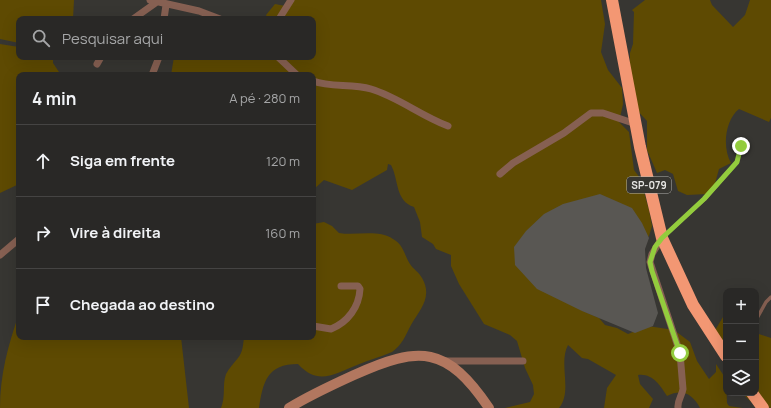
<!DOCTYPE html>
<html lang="pt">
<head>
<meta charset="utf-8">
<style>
  body { margin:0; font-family:Manrope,sans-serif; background:#31302e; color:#f1f3f6 }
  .controls { position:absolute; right:12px; bottom:12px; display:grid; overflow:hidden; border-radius:8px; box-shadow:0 4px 16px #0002 }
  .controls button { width:36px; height:36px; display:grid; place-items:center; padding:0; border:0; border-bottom:1px solid #454443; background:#292826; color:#f1f3f6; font:20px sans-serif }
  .stop { position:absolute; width:12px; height:12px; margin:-9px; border:3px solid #93cc3d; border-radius:50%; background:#fff }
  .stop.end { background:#93cc3d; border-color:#fff; box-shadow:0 1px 4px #0008 }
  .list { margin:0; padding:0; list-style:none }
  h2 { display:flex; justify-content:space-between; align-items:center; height:52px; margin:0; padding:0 16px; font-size:17px }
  h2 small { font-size:13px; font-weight:400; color:#a5a6a7 }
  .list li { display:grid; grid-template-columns:26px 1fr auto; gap:12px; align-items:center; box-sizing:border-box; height:72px; padding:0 16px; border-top:1px solid #454443 }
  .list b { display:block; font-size:15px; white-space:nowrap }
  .list em { font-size:13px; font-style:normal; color:#a5a6a7 }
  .icon { flex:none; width:22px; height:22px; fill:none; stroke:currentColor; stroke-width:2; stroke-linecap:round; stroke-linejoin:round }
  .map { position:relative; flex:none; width:771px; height:408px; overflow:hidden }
  .search { position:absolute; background:#292826; box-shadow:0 4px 16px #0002; left:16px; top:16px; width:300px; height:44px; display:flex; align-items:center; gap:10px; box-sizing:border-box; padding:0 14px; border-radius:8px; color:#a5a6a7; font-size:15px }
  .panel { position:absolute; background:#292826; box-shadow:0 4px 16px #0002; left:16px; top:72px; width:300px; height:268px; border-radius:8px }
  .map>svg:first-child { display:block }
</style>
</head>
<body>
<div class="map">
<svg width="771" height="408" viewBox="0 0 771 408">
  <rect width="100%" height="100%" fill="#373632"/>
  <path fill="#5e4a02" d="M0 0H74L73 19H19V43L0 39Z
    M292 0H601L605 24 601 52 608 70 622 88 623 104 619 122 629 132 634 170 640 178 649 210 652 226 649 236 641 243 563 297 583 311 599 318 605 325 617 328 628 334 648 326 674 330 690 342 697 361 709 379 716 372V364L726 379 727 403 729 406 743 408H700C693 394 682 388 667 396 660 385 652 373 638 375L640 384 653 399 649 408H604L607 388 616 375 588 359 582 358 568 345C558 364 573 391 559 408H505L530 402 534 394 533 385 525 368 517 341 510 335 484 324 459 284 451 266V255L436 249 433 244 422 237 420 222 414 207C395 201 399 180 391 165L388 164 387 170 352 190 324 180 313 190V75H171L174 57H313V19H268L266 15 275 4 285 6Z
    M645 0H710L712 5 733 27 745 15 750 0H771V118L769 122 739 109C725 120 722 148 731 163L719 169 714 187 707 194 687 195 678 191 673 174 665 170 657 173 647 150V121L635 108 629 84 630 53 633 44 634 12 632 10Z
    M0 44 19 47V57H53V63L61 75H19V184L0 193Z
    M324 222 332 226 339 233C356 236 378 229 393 239 404 245 404 255 410 264 413 269 419 272 422 278 433 297 420 309 411 325 405 336 403 344 392 352 380 357 369 360 357 365 334 374 318 386 298 364 267 364 263 382 259 408H221C226 396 222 385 226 374 229 368 234 363 238 358 243 352 243 345 244 337H313V224Z
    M726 312V355L714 332Z
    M19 314V337H181L189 408H0C0 375 8 345 19 314Z
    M756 333 771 338V408C752 403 757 408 742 393H756Z"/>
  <path fill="#595753" d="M600 194 632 208 642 223 649 238 645 249 646 268 658 313 653 326 635 333 582 311 537 289 515 265 514 247 526 231 544 214 563 204Z"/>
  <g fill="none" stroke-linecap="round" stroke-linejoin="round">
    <path stroke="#866052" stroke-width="3.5" d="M664 236 705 199 737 162 741 146
      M756 320 766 302 771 297"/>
    <path stroke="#866052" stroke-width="7" d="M150 0 199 11 220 19
      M133 19 157 2
      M164 19 166 5
      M279 19 291 0
      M278 57 297 75
      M97 64 101 57
      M152 75 159 57
      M313 81C331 88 352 83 371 89 398 97 421 116 448 126
      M500 174 513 163 564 133 591 113H603L636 124
      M662 238 652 254 650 262 680 353 683 389C682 396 677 401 678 408
      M0 255 19 239
      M313 326 331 329C348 322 359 307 360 289L358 286H341
      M442 361H523"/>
    <path stroke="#b2775f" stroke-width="10" d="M289 408C310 395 332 385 354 375 420 345 447 346 489 408"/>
    <path stroke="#f39773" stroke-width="12" d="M612 0 640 147 662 238 693 305 726 356
      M752 393 763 408"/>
  </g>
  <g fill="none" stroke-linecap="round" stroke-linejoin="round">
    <path stroke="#93cc3d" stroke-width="5" d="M680 353 652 271 650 262 655 247 662 238 704 199 737 162 741 146"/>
  </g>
  <g text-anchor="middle" stroke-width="4" stroke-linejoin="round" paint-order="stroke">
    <rect fill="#373632" stroke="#b3b2af" stroke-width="1" x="627" y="177" width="44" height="16" rx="3"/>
    <g font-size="10" font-weight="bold" fill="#e8e7e5">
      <text x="649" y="189">SP-079</text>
    </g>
  </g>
</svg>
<div class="controls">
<button>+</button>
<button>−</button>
<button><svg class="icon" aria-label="layers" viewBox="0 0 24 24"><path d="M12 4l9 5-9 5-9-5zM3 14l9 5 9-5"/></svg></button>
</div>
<div class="stop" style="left:680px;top:353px"></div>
<div class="stop end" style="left:741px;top:146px"></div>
<div class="search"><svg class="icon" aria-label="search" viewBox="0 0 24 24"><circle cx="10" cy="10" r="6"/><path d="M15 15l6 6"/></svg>Pesquisar aqui</div>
<section class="panel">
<h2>4 min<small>A pé · 280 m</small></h2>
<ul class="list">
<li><svg class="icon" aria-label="ahead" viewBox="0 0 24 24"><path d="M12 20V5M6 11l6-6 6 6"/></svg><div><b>Siga em frente</b></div><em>120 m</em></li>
<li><svg class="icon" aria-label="right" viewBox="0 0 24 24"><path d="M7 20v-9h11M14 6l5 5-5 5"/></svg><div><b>Vire à direita</b></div><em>160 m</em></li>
<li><svg class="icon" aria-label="arrive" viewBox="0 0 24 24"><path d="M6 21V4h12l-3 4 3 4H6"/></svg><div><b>Chegada ao destino</b></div></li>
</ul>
</section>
</div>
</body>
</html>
